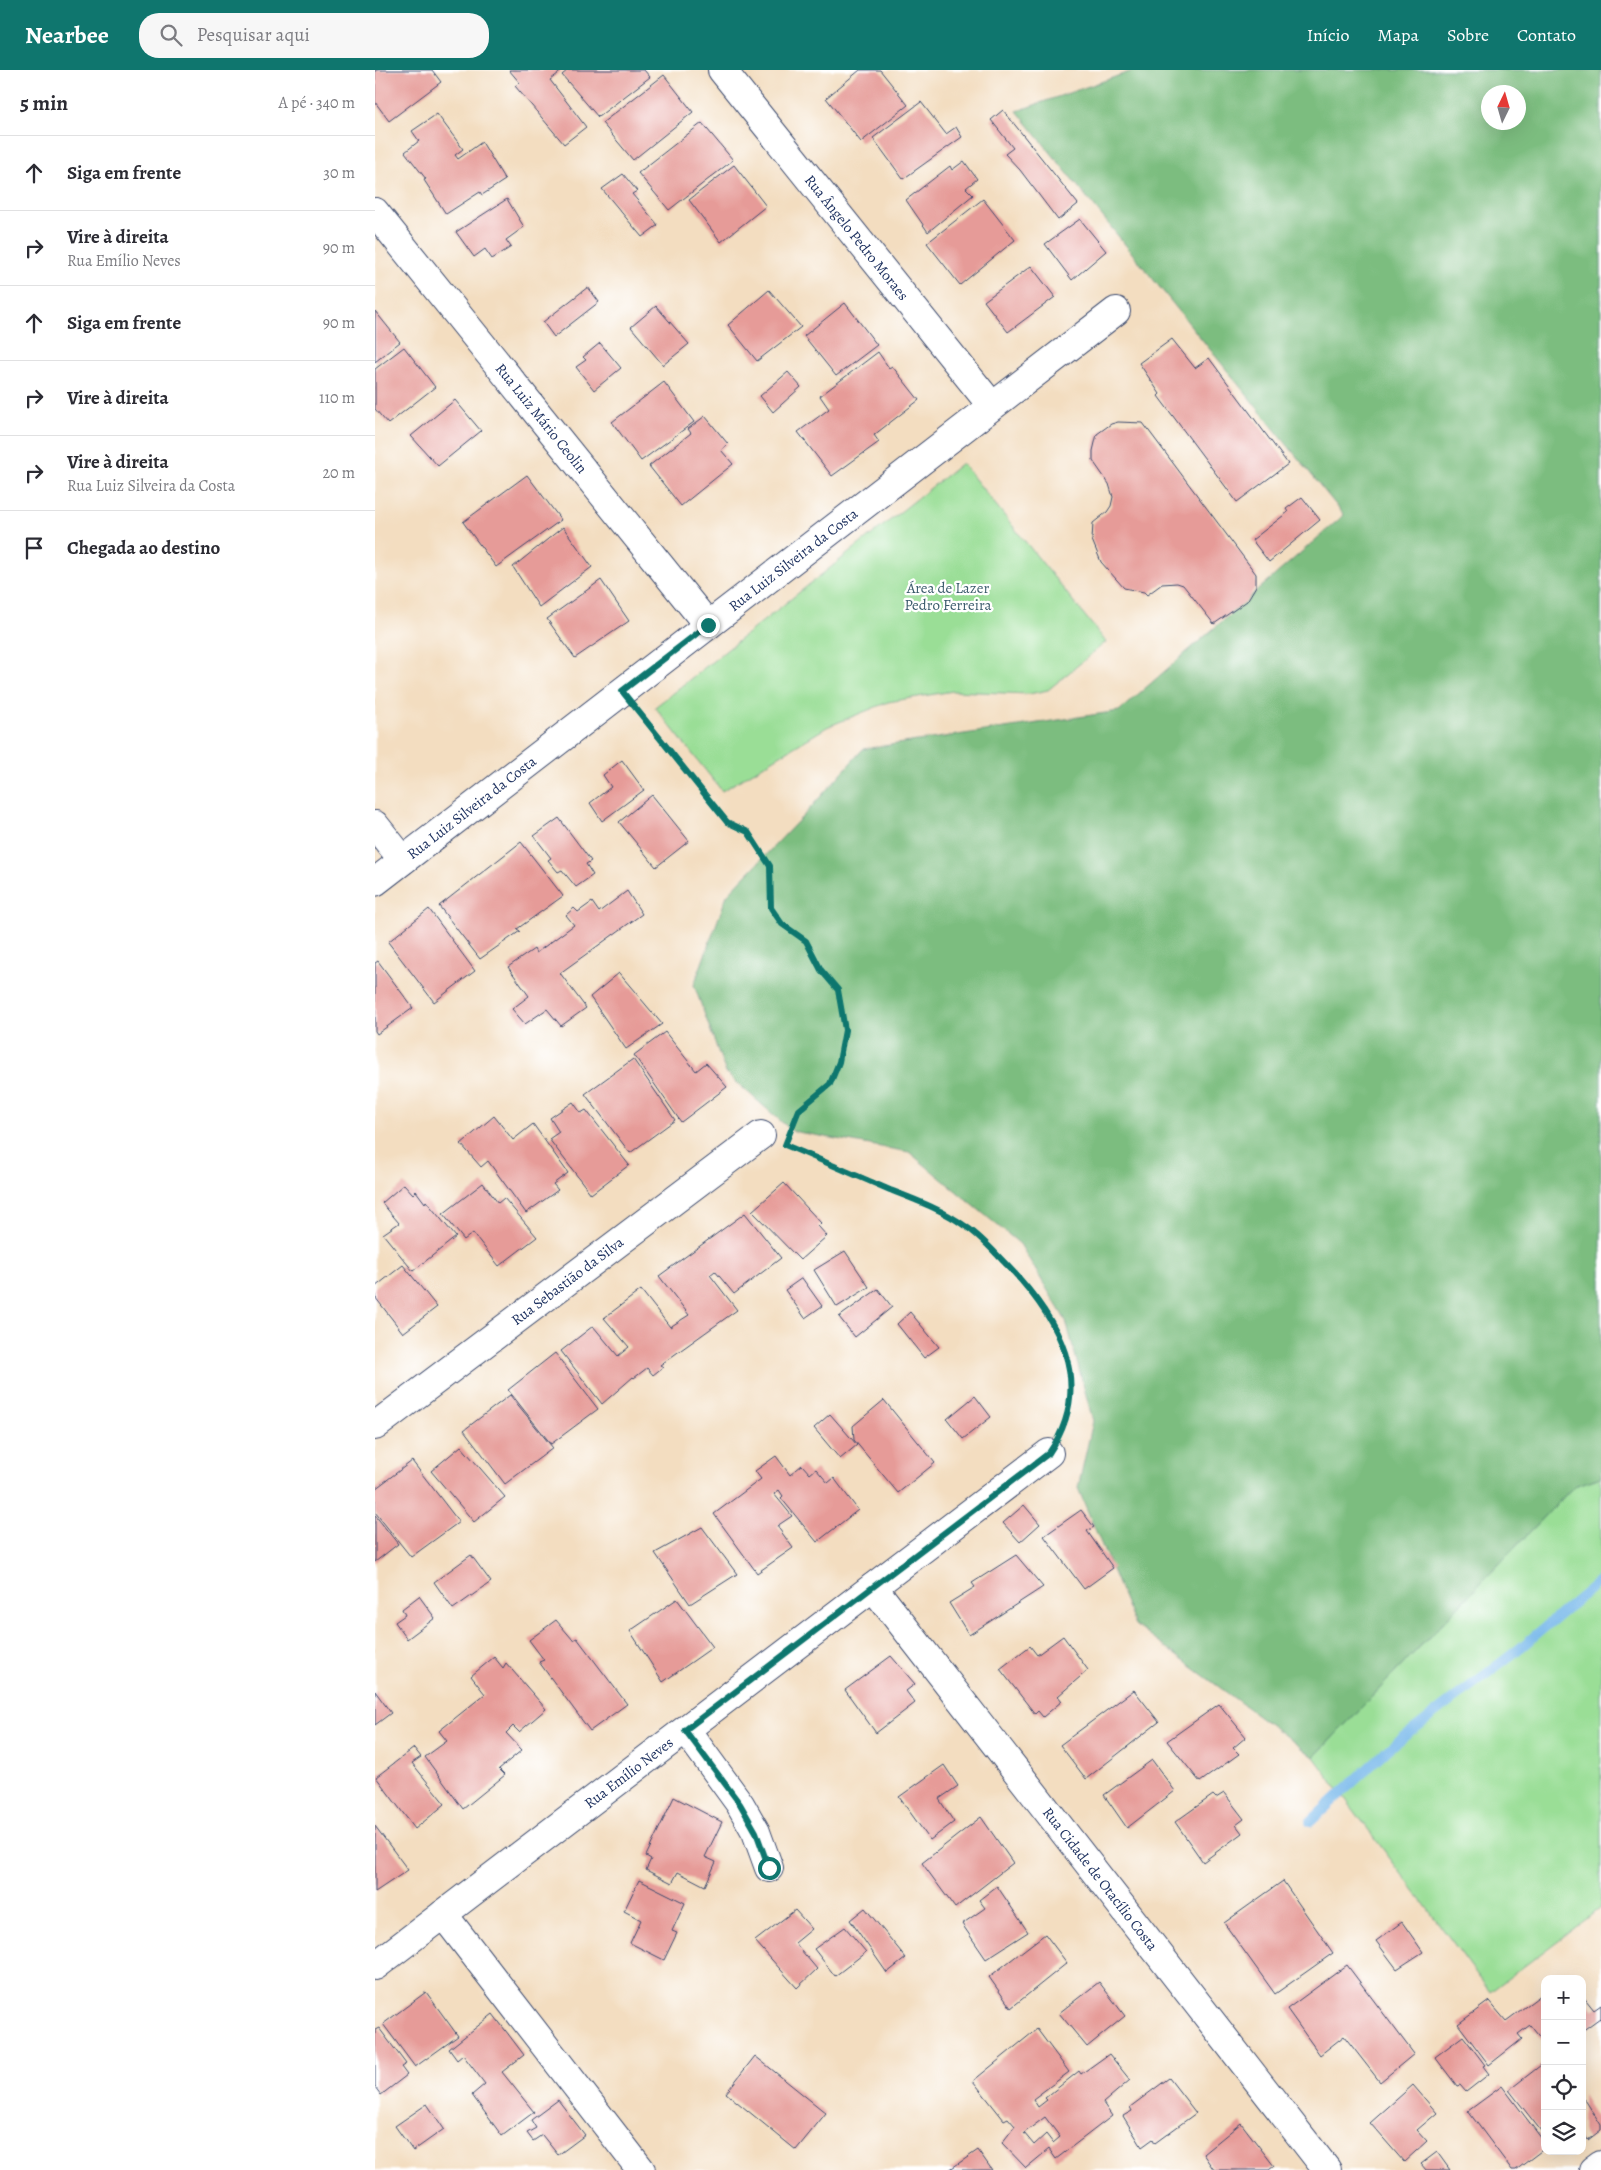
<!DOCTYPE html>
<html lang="pt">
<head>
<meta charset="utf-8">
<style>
  body { margin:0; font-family:Alegreya,serif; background:#f7f7f7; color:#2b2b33 }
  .controls { position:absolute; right:15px; bottom:15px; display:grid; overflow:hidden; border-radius:10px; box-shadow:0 5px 20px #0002 }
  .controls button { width:45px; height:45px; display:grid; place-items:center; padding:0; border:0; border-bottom:1px solid #e1e1e2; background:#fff; color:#2b2b33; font:25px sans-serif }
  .compass { position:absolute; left:1106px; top:15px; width:45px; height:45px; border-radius:50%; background:#fff; box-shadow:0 5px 20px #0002; rotate:5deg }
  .stop { position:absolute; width:15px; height:15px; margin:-11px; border:4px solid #0f766e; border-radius:50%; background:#fff }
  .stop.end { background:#0f766e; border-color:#fff; box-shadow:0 1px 5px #0008 }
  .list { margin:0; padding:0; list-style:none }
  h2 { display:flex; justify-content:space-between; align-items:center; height:65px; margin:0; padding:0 20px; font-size:21px }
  h2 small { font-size:16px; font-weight:400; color:#7c7c81 }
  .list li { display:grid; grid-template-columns:32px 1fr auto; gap:15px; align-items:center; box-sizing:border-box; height:75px; padding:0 20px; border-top:1px solid #e1e1e2 }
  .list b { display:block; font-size:19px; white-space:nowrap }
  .list p { margin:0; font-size:16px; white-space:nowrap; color:#7c7c81 }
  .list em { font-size:16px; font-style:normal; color:#7c7c81 }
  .icon { flex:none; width:28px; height:28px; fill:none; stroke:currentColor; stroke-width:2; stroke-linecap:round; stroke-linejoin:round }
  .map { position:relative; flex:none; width:1226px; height:2100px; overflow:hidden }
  header { display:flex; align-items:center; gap:30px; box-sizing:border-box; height:70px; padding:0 25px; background:#0f766e; color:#fff }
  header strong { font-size:24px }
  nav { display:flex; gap:28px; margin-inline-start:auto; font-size:18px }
  .search { width:350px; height:45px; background:#f7f7f7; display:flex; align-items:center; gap:12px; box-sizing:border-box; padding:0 18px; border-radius:20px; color:#7c7c81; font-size:19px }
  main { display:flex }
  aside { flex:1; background:#fff }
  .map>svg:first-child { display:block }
</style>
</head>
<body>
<header>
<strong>Nearbee</strong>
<div class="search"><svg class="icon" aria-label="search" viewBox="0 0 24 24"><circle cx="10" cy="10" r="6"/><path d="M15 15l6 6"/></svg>Pesquisar aqui</div>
<nav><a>Início</a><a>Mapa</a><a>Sobre</a><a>Contato</a></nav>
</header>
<main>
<aside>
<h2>5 min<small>A pé · 340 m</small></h2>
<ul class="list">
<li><svg class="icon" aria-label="ahead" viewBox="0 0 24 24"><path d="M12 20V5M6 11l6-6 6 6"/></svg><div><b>Siga em frente</b></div><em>30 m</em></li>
<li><svg class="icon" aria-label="right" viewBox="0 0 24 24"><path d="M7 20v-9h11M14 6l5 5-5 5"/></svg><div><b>Vire à direita</b><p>Rua Emílio Neves</p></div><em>90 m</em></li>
<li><svg class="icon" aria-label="ahead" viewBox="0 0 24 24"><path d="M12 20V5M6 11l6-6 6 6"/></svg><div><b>Siga em frente</b></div><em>90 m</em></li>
<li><svg class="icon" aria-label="right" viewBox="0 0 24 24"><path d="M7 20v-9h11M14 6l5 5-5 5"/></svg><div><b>Vire à direita</b></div><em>110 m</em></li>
<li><svg class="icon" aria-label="right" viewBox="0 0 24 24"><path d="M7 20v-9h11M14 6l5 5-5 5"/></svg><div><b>Vire à direita</b><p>Rua Luiz Silveira da Costa</p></div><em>20 m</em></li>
<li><svg class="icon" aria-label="arrive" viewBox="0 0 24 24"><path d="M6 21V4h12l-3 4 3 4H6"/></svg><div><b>Chegada ao destino</b></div></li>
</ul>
</aside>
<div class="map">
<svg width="1226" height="2100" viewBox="0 0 1226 2100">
  <rect width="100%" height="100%" fill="#fff"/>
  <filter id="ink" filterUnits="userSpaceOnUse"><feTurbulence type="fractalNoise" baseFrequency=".02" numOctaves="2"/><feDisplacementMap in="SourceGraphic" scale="10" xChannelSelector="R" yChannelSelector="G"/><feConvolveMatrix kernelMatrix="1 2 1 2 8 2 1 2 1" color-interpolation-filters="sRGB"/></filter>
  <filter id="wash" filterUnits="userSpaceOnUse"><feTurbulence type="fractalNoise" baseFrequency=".0096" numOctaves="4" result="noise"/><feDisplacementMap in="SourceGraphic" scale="20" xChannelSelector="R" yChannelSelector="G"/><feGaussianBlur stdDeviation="1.12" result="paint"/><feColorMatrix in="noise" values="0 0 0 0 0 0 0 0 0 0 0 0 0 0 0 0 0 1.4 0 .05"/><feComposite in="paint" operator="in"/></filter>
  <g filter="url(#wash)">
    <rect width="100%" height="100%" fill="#f3ddc0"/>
    <path fill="#9ade96" stroke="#5a867a" d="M587 393 731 572 673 620 654 624 578 621 513 632 452 657 347 721 280 637Z
      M1226 1407V1838L1115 1922 939 1687 1199 1416Z"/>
    <path fill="#7bbd7f" stroke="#4b766e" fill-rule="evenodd" d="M760 0H1226V1407L1199 1416 939 1687 760 1555 703 1418 718 1351 691 1251 645 1174 534 1082 417 1061 351 1003 319 915 352 825 430 744 488 679 744 641 969 445 642 41ZM1114 22H1144V52H1114Z"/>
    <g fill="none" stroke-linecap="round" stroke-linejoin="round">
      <path stroke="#76b7ea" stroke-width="10" d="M935 1752 1017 1676 1144 1579 1226 1510"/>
    </g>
    <g id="blocks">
      <path fill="#e69b98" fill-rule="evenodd" d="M0 0H57L66 12 14 51 0 32Z
        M134 0H188L175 10 211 57 189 74 140 16 145 13Z
        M193 0H269L275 7 223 47 187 5Z
        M485 0H505L533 35 486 72 451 28Z
        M289 5 318 42 258 90 227 53Z
        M546 32 571 64 581 57 587 67 528 109 498 68Z
        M628 40 703 134 683 150 645 100 630 84 638 78 616 50Z
        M62 44 88 79 80 85 83 89 107 72 130 110 107 125 105 122 71 144 49 110 51 109 30 82 44 71 37 61Z
        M327 53 358 90 294 140 263 103Z
        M589 91 602 109 591 118 598 125 553 162 531 130 575 96 577 100Z
        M359 95 391 136 346 172 314 130Z
        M248 104 262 121 257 124 283 155 267 167 227 119Z
        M132 129 149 157 131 170 136 177 117 189 110 179 99 187 81 162Z
        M608 129 640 170 585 215 552 173Z
        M705 149 731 181 697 210 670 174Z
        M656 196 680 227 633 262 609 231Z
        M213 217 224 232 179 267 168 252Z
        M394 220 426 257 382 291 353 255Z
        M470 233 502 275 461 306 429 266Z
        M281 236 314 274 288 295 256 257Z
        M0 241 25 272 0 292Z
        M797 269 820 298 834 288 913 394 862 432 783 326 785 324 764 293Z
        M225 273 246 298 219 320 201 297 211 290 208 287Z
        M29 277 60 317 13 354 0 339V299Z
        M503 282 514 298 517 296 544 330 499 365 504 372 457 406 423 362 454 339 445 326Z
        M413 302 426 317 398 342 385 326Z
        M289 312 319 352 266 391 237 352Z
        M80 330 106 361 63 396 36 366Z
        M330 346 353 374 346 380 358 394 306 436 274 396 316 363 313 359Z
        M743 352 768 353 881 504V516L872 531 839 554 808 515 802 513 787 514 772 525 769 522 749 518 726 492 717 470 718 453 732 442 736 436 738 427 734 414 718 391V381L722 364 736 354Z
        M152 405 186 450 121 497 88 452Z
        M927 427 945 450 894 492 877 470 913 442 911 439Z
        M188 457 217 497 164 537 138 497Z
        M226 510 254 551 200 588 172 549Z
        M247 690 269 720 227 751 215 733 236 717 228 705Z
        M277 725 314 771 281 797 244 752Z
        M184 748 216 791 211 794 218 805 201 817 187 800 183 802 173 790 176 788 159 766Z
        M146 772 188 826 142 859 145 861 105 889 64 836Z
        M252 821 267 844 185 903 211 938 186 956 172 939 150 954 137 939 154 926 133 897 159 879 161 883 199 855 191 845 199 838 203 842 217 832 224 842Z
        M54 839 100 901 59 932 13 872Z
        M3 891 38 938 2 964 0 961V893Z
        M244 903 287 954 251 979 215 927Z
        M290 962 321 1001 331 993 352 1017 306 1052 259 985Z
        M258 989 300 1050 255 1083 210 1024Z
        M198 1032 206 1043 211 1040 254 1095 216 1124 174 1069 184 1062 175 1048Z
        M119 1046 138 1070 158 1054 193 1103 178 1114 183 1120 151 1143 113 1091 106 1097 86 1074Z
        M108 1113 123 1133 129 1128 162 1167 124 1196 98 1163 89 1170 68 1144Z
        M409 1113 446 1153 443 1156 452 1166 425 1190 377 1141Z
        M29 1114 38 1124 41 1121 50 1133 51 1131 81 1167 38 1201 8 1164 24 1153 7 1133Z
        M370 1143 406 1188 359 1224 340 1201 335 1205 362 1240 285 1295 288 1297 278 1305 272 1298 259 1308 258 1307 227 1334 186 1281 218 1256 243 1286 254 1277 229 1248 266 1220 295 1257 314 1245 284 1206Z
        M470 1181 494 1217 462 1237 439 1200Z
        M28 1195 62 1237 28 1263 0 1227V1217Z
        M427 1208 447 1236 430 1248 410 1220Z
        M503 1219 517 1237 480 1267 464 1247Z
        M535 1242 564 1277 549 1288 522 1254Z
        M180 1283 223 1339 176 1374 133 1320Z
        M135 1325 178 1378 130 1414 89 1360Z
        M600 1326 616 1347 588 1369 572 1349Z
        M509 1330 560 1393 523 1423 479 1370 478 1356Z
        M455 1344 482 1375 465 1389 439 1358Z
        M86 1376 130 1427 99 1452 56 1401Z
        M401 1386 415 1405 427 1395 435 1404 441 1399 453 1413 459 1408 483 1440 442 1472 406 1428 408 1426 404 1420 399 1424 417 1446 402 1456 418 1478 382 1503 339 1444 386 1409 380 1401Z
        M37 1391 84 1452 36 1487 0 1442V1419Z
        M649 1435 665 1454 645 1472 628 1453Z
        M706 1440 719 1457 712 1461 738 1498 709 1519 669 1466Z
        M0 1445 23 1474 0 1492Z
        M327 1457 362 1504 315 1534 280 1483Z
        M96 1485 116 1512 78 1539 59 1512Z
        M641 1485 668 1517 594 1565 574 1533 600 1517 597 1513Z
        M44 1526 60 1548 32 1569 20 1552 30 1545 27 1539Z
        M302 1529 338 1577 288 1612 255 1561Z
        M181 1550 198 1570 202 1568 252 1634 215 1661 164 1592 169 1590 154 1570Z
        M688 1566 713 1600 683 1626 687 1631 668 1647 663 1641 660 1644 625 1599 655 1576 662 1585Z
        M516 1586 540 1614 531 1621 540 1633 501 1663 470 1620Z
        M119 1587 128 1598 131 1593 171 1639 144 1662 138 1656 131 1663 147 1680 124 1699 130 1705 88 1739 50 1687 72 1671 64 1661 110 1624 96 1606Z
        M759 1620 784 1652 711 1709 685 1675Z
        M0 1621 16 1643 0 1655Z
        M844 1634 871 1667 858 1678 864 1684 825 1712 792 1671Z
        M39 1678 46 1687 37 1693 70 1734 40 1759 1 1707Z
        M777 1690 800 1721 752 1758 729 1725Z
        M569 1695 583 1716 564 1729 579 1752 555 1770 524 1727Z
        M849 1723 869 1749 861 1755 867 1763 828 1792 800 1752 838 1725 841 1728Z
        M299 1727 347 1752 330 1787 341 1792 330 1816 303 1802 297 1813 271 1800 276 1789 271 1786Z
        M606 1747 638 1793 580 1838 547 1793Z
        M0 1756 33 1800 0 1822Z
        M264 1810 310 1833 297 1861 302 1863 289 1890 255 1873 266 1850 249 1841Z
        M908 1811 958 1883 900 1924 849 1853Z
        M622 1816 653 1862 611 1889 587 1854 610 1838 604 1830Z
        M490 1838 531 1888 512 1903 475 1850Z
        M420 1840 437 1859 420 1873 442 1899 422 1918 380 1871Z
        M1027 1852 1048 1882 1022 1899 1001 1871Z
        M470 1857 491 1882 460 1906 439 1879Z
        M670 1864 692 1893 636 1938 614 1907Z
        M972 1895 1039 1984 1005 2012 969 1966 945 1985 912 1939Z
        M724 1912 750 1946 712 1977 684 1943Z
        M51 1922 83 1966 40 1997 8 1954Z
        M1170 1922V1974L1155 1955 1143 1964 1147 1969 1114 1995 1083 1954 1114 1931 1131 1951Z
        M1207 1925 1219 1940 1226 1935V1950L1225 1948 1207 1961Z
        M118 1944 149 1985 127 2002 159 2042 127 2066 97 2025 110 2014 88 1985 82 1990 74 1979Z
        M4 1958 31 1994 26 1997 32 2005 6 2025 0 2017V1960Z
        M662 1959 694 2002 658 2029 663 2037 672 2030 670 2028 704 2001 706 2004 734 1984 755 2010 728 2033 737 2046 681 2089 674 2079 651 2098 627 2073 640 2056 633 2048 629 2050 598 2011ZM670 2047 685 2067 678 2073 671 2064 659 2075 649 2063Z
        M1088 1966 1110 1995 1108 1996 1114 2004 1091 2022 1085 2015 1082 2016 1060 1987Z
        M380 1986 451 2043 421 2080 351 2023Z
        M1170 1992V2066L1134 2020Z
        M794 2008 821 2043 780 2073 778 2069 767 2077 748 2046 757 2041 755 2037Z
        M1038 2015 1062 2043 1042 2060 1052 2071 1029 2092 995 2053Z
        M1127 2016 1170 2073V2078L1141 2100H1137L1093 2041Z
        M1207 2025 1226 2055V2060L1213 2070 1207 2061Z
        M183 2030 210 2065 183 2085 167 2065 158 2071 152 2063 161 2058 156 2050Z
        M52 2034 69 2059 38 2081 20 2056Z
        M866 2053 899 2096 894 2100H839L828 2084Z
        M603 2080 617 2100H574Z
        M1062 2082 1075 2100H1051L1046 2094Z"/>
    </g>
  </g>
  <g filter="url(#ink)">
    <use href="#blocks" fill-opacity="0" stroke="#3b496d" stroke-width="1"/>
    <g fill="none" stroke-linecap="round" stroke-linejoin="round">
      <defs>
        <g id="street">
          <path id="s1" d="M347 0 617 336"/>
          <path id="s2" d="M0 142 333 555"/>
          <path d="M0 755 28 790"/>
          <path id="s3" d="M0 812 741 241"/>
          <path id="s4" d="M0 1356 386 1065"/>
          <path id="s5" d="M498 1517 952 2100"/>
          <path d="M311 1660 365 1734 381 1762 394 1798"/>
          <path d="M68 1844 266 2100"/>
          <path id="s6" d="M0 1896 674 1383"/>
          <path d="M1218 2100 1226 2094"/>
        </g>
      </defs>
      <use href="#street" stroke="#3b496d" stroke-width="30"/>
      <path stroke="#3b496d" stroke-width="3" stroke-dasharray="1 4" stroke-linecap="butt" d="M267 646 352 752 373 762 395 796 396 838 407 854 431 871 446 900 463 920 470 960 464 992 455 1014 424 1040 417 1058
        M413 1076C447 1090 481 1105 514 1119 540 1130 566 1140 590 1155 604 1165 617 1180 628 1192 674 1238 710 1289 689 1357"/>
      <use href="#street" stroke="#fff" stroke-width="28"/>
    </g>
  </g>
  <g fill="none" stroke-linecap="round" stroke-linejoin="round" filter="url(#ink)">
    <path stroke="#0f766e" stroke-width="6" d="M333 555 247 621 352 752 373 762 395 796 396 838 407 854 431 871 446 900 463 920 470 960 464 992 455 1014 424 1040 410 1075C446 1090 480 1105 515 1120 541 1130 568 1140 590 1156 606 1166 619 1182 632 1195 684 1249 721 1313 674 1383L310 1660 365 1734 381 1762 394 1798"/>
  </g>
  <g text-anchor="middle" stroke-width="4.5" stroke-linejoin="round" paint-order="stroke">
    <g font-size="15" fill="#1b2f5e" stroke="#fff">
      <text dy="5" stroke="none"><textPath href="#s1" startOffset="215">Rua Ângelo Pedro Moraes</textPath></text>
      <text dy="5" stroke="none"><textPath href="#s2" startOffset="265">Rua Luiz Mário Ceolin</textPath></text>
      <text dy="5" stroke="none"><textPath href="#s3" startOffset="528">Rua Luiz Silveira da Costa</textPath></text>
      <text dy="5" stroke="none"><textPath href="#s3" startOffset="122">Rua Luiz Silveira da Costa</textPath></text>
      <text dy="5" stroke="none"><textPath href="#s4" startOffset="241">Rua Sebastião da Silva</textPath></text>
      <text dy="5" stroke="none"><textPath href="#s6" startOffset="319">Rua Emílio Neves</textPath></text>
      <text dy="5" stroke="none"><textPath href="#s5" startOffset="370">Rua Cidade de Otacílio Costa</textPath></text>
    </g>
    <g font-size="15" fill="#3b5b6c" stroke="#fff">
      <text x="573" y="523">Área de Lazer<tspan x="573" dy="17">Pedro Ferreira</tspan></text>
    </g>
  </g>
</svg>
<div class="controls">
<button>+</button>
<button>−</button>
<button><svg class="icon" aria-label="locate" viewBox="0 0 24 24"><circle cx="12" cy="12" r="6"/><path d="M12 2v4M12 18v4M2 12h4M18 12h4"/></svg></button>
<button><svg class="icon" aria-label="layers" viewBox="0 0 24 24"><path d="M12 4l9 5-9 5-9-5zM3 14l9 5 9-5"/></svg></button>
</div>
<svg class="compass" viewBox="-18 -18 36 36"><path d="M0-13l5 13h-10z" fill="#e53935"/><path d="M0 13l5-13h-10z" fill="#7c7c81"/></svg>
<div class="stop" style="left:394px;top:1798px"></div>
<div class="stop end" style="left:333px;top:555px"></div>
</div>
</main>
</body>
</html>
